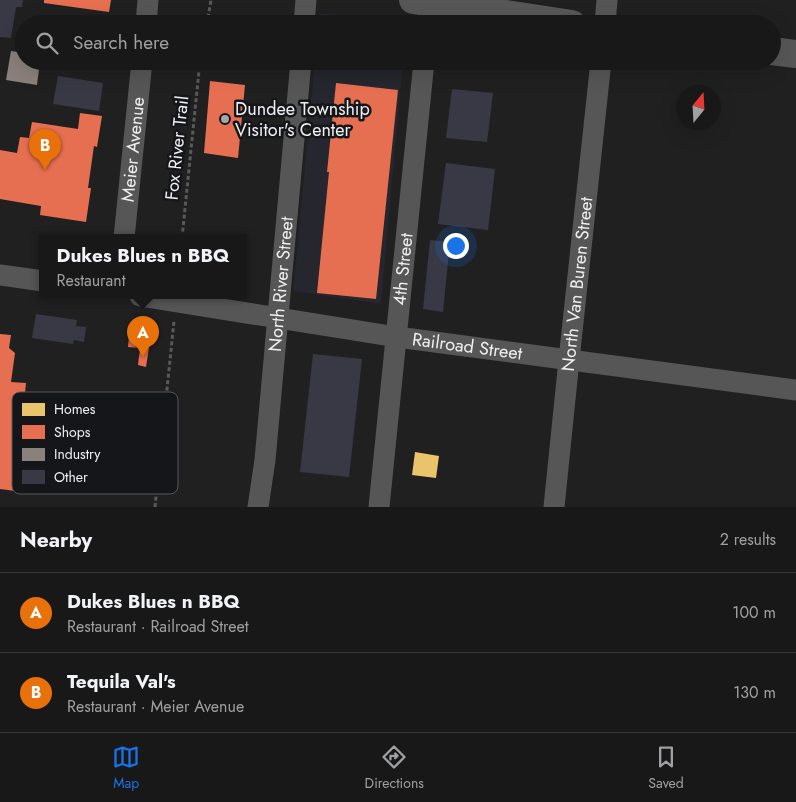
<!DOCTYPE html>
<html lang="en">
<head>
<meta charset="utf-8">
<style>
  body { margin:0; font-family:Jost,sans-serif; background:#212122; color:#f1f3f6 }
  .compass { position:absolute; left:676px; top:85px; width:45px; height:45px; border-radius:50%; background:#181819; box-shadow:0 5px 20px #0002; rotate:18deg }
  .you { position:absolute; left:455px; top:245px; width:18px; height:18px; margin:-12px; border:4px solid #fff; border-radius:50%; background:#1a73e8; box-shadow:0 0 0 8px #1a73e833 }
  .badge { display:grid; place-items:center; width:32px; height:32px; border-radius:50%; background:#1a73e8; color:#fff; font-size:16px; font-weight:700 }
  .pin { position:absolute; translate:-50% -41px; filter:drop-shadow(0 1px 2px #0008) }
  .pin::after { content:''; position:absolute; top:26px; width:18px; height:15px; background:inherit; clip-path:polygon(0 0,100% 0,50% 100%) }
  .popup { position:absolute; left:39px; top:234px; width:208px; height:65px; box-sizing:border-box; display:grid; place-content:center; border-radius:0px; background:#181819; filter:drop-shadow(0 1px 4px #0005); font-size:16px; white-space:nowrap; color:#9fa0a2 }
  .popup b { font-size:19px; color:#f1f3f6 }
  .popup::after { content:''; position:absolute; left:50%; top:100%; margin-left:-10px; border:10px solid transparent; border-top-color:#181819 }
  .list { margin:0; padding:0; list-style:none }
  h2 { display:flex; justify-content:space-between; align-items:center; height:65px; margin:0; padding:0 20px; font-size:21px }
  h2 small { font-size:16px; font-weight:400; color:#9fa0a2 }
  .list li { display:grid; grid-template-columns:32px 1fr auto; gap:15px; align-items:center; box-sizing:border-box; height:80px; padding:0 20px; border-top:1px solid #363738 }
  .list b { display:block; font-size:19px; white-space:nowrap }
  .list p { margin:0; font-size:16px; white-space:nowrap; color:#9fa0a2 }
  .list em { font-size:16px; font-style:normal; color:#9fa0a2 }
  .icon { flex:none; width:28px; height:28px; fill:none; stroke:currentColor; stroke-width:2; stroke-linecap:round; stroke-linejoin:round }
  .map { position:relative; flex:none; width:796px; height:507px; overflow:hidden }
  .search { position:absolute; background:#181819; box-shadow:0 5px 20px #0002; left:15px; right:15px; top:15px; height:55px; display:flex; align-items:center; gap:12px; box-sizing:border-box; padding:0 18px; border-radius:28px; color:#9fa0a2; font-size:19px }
  .sheet { height:225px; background:#181819 }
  nav { display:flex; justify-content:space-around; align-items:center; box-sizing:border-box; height:70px; border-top:1px solid #363738; background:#181819; font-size:14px; color:#9fa0a2 }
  nav a { display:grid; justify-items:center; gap:2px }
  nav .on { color:#1a73e8 }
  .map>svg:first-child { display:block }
</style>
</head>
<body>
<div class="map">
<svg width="796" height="507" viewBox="0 0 796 507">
  <rect width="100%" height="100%" fill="#202021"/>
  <path fill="#25262e" d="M320 13 407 23V24H319Z
    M315 61H403L381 304 293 291Z"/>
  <path fill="#e9c46a" d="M415 452 439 456 436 478 412 475Z"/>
  <path fill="#e76f51" d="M44 0H111L109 12 44 3Z
    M210 81 245 85 238 158 204 153Z
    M336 83 398 90 376 299 317 293 329 172H327Z
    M80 113 102 116 97 147 94 146 88 188H91L86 222 40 215 41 206 0 199V150L17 153 20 137 29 138 32 122 78 129Z
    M143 332 151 334 146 367 138 365 140 348 128 347 129 336 142 338Z
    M0 334 11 335 9 348 15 353 11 382 26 383 15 491 0 489Z"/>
  <path fill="#8a817c" d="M11 51 24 53V61H40L37 85 6 80Z"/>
  <path fill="#393945" d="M0 0H23L22 7H16L11 38 0 37Z
    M58 76 103 83 99 111 53 104Z
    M452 89 493 93 487 142 446 138Z
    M446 163 495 169 488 230 438 224Z
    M430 240 450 242 443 312 423 309Z
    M36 314 77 320 76 326 86 327 84 342 74 340 73 344 32 338Z
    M313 354 362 359 349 477 300 472Z"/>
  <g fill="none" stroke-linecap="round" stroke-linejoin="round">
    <path stroke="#595959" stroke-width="3" stroke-dasharray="4 2.5" stroke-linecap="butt" d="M207 24 211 0
      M182 238 200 61
      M155 507 174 321"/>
    <g stroke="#565656" stroke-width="21">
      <path d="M146 24 148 0"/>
      <path d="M304 24 306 0"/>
      <path d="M428 24 430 0"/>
      <path d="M605 24 607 0"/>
      <path id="s1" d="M124 238 142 61"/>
      <path d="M0 275 43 281"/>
      <path id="s2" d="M140 296 397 337 796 390"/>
      <path id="s3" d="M258 507 265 460 301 61"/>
      <path id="s4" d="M379 507 424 61"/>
      <path id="s5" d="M554 507 569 360 601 61"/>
    </g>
    <path stroke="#575758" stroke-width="28" d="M413 0 572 24
      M772 51 796 54"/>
  </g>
  <circle fill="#a7a7a9" stroke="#151619" stroke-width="2" cx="225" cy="119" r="5"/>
  <g text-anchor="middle" stroke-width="5" stroke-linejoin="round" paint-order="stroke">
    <g font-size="18" fill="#efeff2" stroke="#151619" text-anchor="start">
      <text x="235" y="115">Dundee Township<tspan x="235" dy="21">Visitor's Center</tspan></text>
    </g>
    <g font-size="18" fill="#efeff2" stroke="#151619">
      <text transform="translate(177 148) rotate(-84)" y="6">Fox River Trail</text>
      <text dy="6" stroke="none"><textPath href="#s1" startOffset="89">Meier Avenue</textPath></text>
      <text dy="6" stroke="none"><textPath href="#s4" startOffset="239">4th Street</textPath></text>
      <text dy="6" stroke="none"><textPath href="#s3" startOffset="224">North River Street</textPath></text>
      <text dy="6" stroke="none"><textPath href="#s5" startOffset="224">North Van Buren Street</textPath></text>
      <text dy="6" stroke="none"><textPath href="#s2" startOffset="331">Railroad Street</textPath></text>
    </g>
  </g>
  <rect x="12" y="392" width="166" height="102" rx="8" fill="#151619" stroke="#56575a" stroke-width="1"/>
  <rect x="22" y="403" width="23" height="13" fill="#e9c46a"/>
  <rect x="22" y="425" width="23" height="14" fill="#e76f51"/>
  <rect x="22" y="448" width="23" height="13" fill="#8a817c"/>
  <rect x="22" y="470" width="23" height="14" fill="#393945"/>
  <g font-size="14" fill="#efeff2">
    <text x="54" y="414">Homes</text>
    <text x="54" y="437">Shops</text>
    <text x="54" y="459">Industry</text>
    <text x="54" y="482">Other</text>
  </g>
</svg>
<svg class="compass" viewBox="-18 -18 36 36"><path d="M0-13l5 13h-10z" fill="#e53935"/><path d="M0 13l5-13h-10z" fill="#9fa0a2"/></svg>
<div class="you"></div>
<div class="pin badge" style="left:143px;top:357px;background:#e8710a">A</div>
<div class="popup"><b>Dukes Blues n BBQ</b>Restaurant</div>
<div class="pin badge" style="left:45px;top:170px;background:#e8710a">B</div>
<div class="search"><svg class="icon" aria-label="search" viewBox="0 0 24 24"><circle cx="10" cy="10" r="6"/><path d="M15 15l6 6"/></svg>Search here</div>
</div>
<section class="sheet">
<h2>Nearby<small>2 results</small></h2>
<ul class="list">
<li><span class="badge" style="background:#e8710a">A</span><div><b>Dukes Blues n BBQ</b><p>Restaurant · Railroad Street</p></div><em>100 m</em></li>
<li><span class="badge" style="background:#e8710a">B</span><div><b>Tequila Val's</b><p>Restaurant · Meier Avenue</p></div><em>130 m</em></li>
</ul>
</section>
<nav>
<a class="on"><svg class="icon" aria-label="map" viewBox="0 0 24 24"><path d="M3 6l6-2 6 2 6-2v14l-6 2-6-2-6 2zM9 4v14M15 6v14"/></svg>Map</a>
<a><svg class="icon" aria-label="directions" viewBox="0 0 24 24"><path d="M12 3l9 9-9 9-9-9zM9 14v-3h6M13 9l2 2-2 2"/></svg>Directions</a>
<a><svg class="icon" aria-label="saved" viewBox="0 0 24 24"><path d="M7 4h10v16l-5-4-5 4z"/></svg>Saved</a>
</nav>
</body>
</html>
